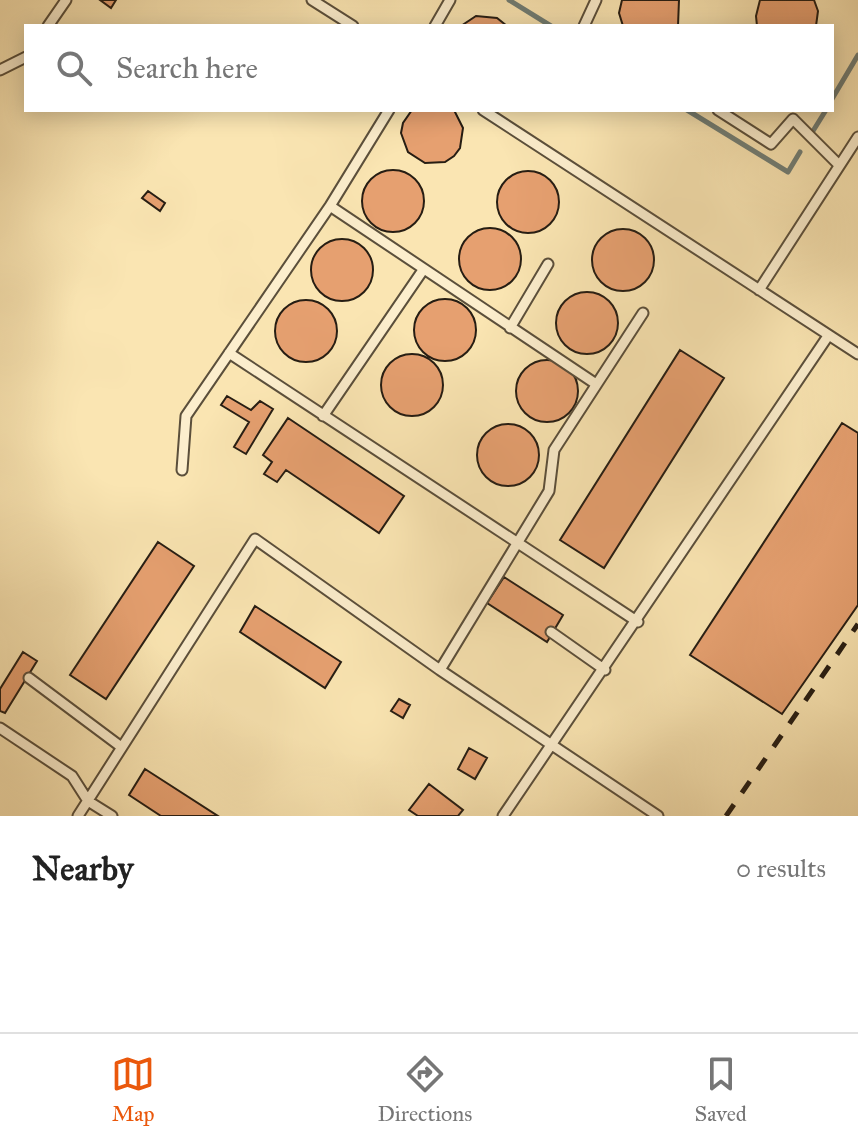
<!DOCTYPE html>
<html lang="en">
<head>
<meta charset="utf-8">
<style>
  body { margin:0; font-family:"IM FELL Great Primer",serif; background:#f6f6f6; color:#222 }
  .list { margin:0; padding:0; list-style:none }
  h2 { display:flex; justify-content:space-between; align-items:center; height:104px; margin:0; padding:0 32px; font-size:34px }
  h2 small { font-size:26px; font-weight:400; color:#767676 }
  .icon { flex:none; width:44px; height:44px; fill:none; stroke:currentColor; stroke-width:2; stroke-linecap:round; stroke-linejoin:round }
  .map { position:relative; flex:none; width:858px; height:816px; overflow:hidden }
  .search { position:absolute; background:#fff; box-shadow:0 4px 20px #0003; left:24px; right:24px; top:24px; height:88px; display:flex; align-items:center; gap:20px; box-sizing:border-box; padding:0 28px; border-radius:0px; color:#767676; font-size:30px }
  .sheet { height:216px; background:#fff }
  nav { display:flex; justify-content:space-around; align-items:center; box-sizing:border-box; height:112px; border-top:2px solid #e0e0e0; background:#fff; font-size:22px; color:#767676 }
  nav a { display:grid; justify-items:center; gap:4px }
  nav .on { color:#ea580c }
  .map>svg:first-child { display:block }
</style>
</head>
<body>
<div class="map">
<svg width="858" height="816" viewBox="0 0 858 816">
  <rect width="100%" height="100%" fill="#fae5b2"/>
  <filter id="stains"><feTurbulence type="fractalNoise" baseFrequency=".0025" numOctaves="4"/><feColorMatrix values="0 0 0 0 .2 0 0 0 0 .09 0 0 0 0 .02 0 0 0 .5 -.17"/></filter>
  <radialGradient id="worn" r=".72"><stop offset=".6" stop-color="#630" stop-opacity="0"/><stop offset="1" stop-color="#630" stop-opacity=".3"/></radialGradient>
  <g fill="none" stroke-linecap="round" stroke-linejoin="round">
    <path stroke="#707d75" stroke-width="5" d="M509 0 551 26
      M832 99 858 55
      M687 110 788 172 800 152
      M813 131 826 110"/>
  </g>
  <path fill="#e6a070" stroke="#261d13" stroke-width="2" d="M100 0H116L111 8Z
    M622 0H679L678 26H623L619 13Z
    M760 0H814L818 11 816 26H757L756 16Z
    M476 16 497 18 507 26H461Z
    M412 110H454L463 128 460 148 454 156 445 162 425 163 408 152 401 133 403 123Z
    M362 201a31 31 0 1 1 62 0a31 31 0 1 1-62 0Z
    M497 202a31 31 0 1 1 62 0a31 31 0 1 1-62 0Z
    M148 191 165 203 160 211 142 198Z
    M459 259a31 31 0 1 1 62 0a31 31 0 1 1-62 0Z
    M592 260a31 31 0 1 1 62 0a31 31 0 1 1-62 0Z
    M311 270a31 31 0 1 1 62 0a31 31 0 1 1-62 0Z
    M556 323a31 31 0 1 1 62 0a31 31 0 1 1-62 0Z
    M414 330a31 31 0 1 1 62 0a31 31 0 1 1-62 0Z
    M275 331a31 31 0 1 1 62 0a31 31 0 1 1-62 0Z
    M680 350 724 378 604 568 560 540Z
    M381 385a31 31 0 1 1 62 0a31 31 0 1 1-62 0Z
    M516 391a31 31 0 1 1 62 0a31 31 0 1 1-62 0Z
    M227 396 251 410 260 401 273 409 246 454 234 447 249 422 221 405Z
    M288 418 404 496 379 533 286 470 277 482 264 474 272 462 263 455Z
    M842 423 858 433V605L782 714 690 655Z
    M477 455a31 31 0 1 1 62 0a31 31 0 1 1-62 0Z
    M158 542 194 566 106 699 70 675Z
    M504 577 563 615 547 642 487 603Z
    M255 606 341 662 325 688 240 632Z
    M23 652 37 661 5 713 0 711V689Z
    M399 699 410 705 403 718 391 711Z
    M469 748 487 758 475 779 458 769Z
    M145 769 218 816H161L129 795Z
    M429 784 463 810 458 816H418L409 810Z"/>
  <g fill="none" stroke-linecap="round" stroke-linejoin="round">
    <defs>
      <path id="lane" d="M312 0 353 26
        M48 26 66 0
        M435 26 450 0
        M584 26 596 0
        M0 70 26 57
        M483 110 858 354
        M718 110 771 144 793 119 839 165
        M330 206 596 384
        M759 290 858 137
        M510 328 548 264
        M229 353 638 622
        M323 416 423 270
        M182 470 186 416 330 206 389 110
        M551 632 605 670
        M440 670 549 491 554 450 643 313
        M29 678 120 746
        M0 728 72 776 88 801 112 816
        M78 816 255 539 440 670 658 816
        M503 816 828 336"/>
    </defs>
    <use href="#lane" stroke="#5b4f3b" stroke-width="13"/>
    <use href="#lane" stroke="#fceecd" stroke-width="9"/>
    <path stroke="#261d13" stroke-width="5" stroke-dasharray="14 14" stroke-linecap="butt" d="M726 816 858 624"/>
  </g>
  <rect width="100%" height="100%" filter="url(#stains)"/>
  <rect width="100%" height="100%" fill="url(#worn)"/>
</svg>
<div class="search"><svg class="icon" aria-label="search" viewBox="0 0 24 24"><circle cx="10" cy="10" r="6"/><path d="M15 15l6 6"/></svg>Search here</div>
</div>
<section class="sheet">
<h2>Nearby<small>0 results</small></h2>
<ul class="list">
</ul>
</section>
<nav>
<a class="on"><svg class="icon" aria-label="map" viewBox="0 0 24 24"><path d="M3 6l6-2 6 2 6-2v14l-6 2-6-2-6 2zM9 4v14M15 6v14"/></svg>Map</a>
<a><svg class="icon" aria-label="directions" viewBox="0 0 24 24"><path d="M12 3l9 9-9 9-9-9zM9 14v-3h6M13 9l2 2-2 2"/></svg>Directions</a>
<a><svg class="icon" aria-label="saved" viewBox="0 0 24 24"><path d="M7 4h10v16l-5-4-5 4z"/></svg>Saved</a>
</nav>
</body>
</html>
